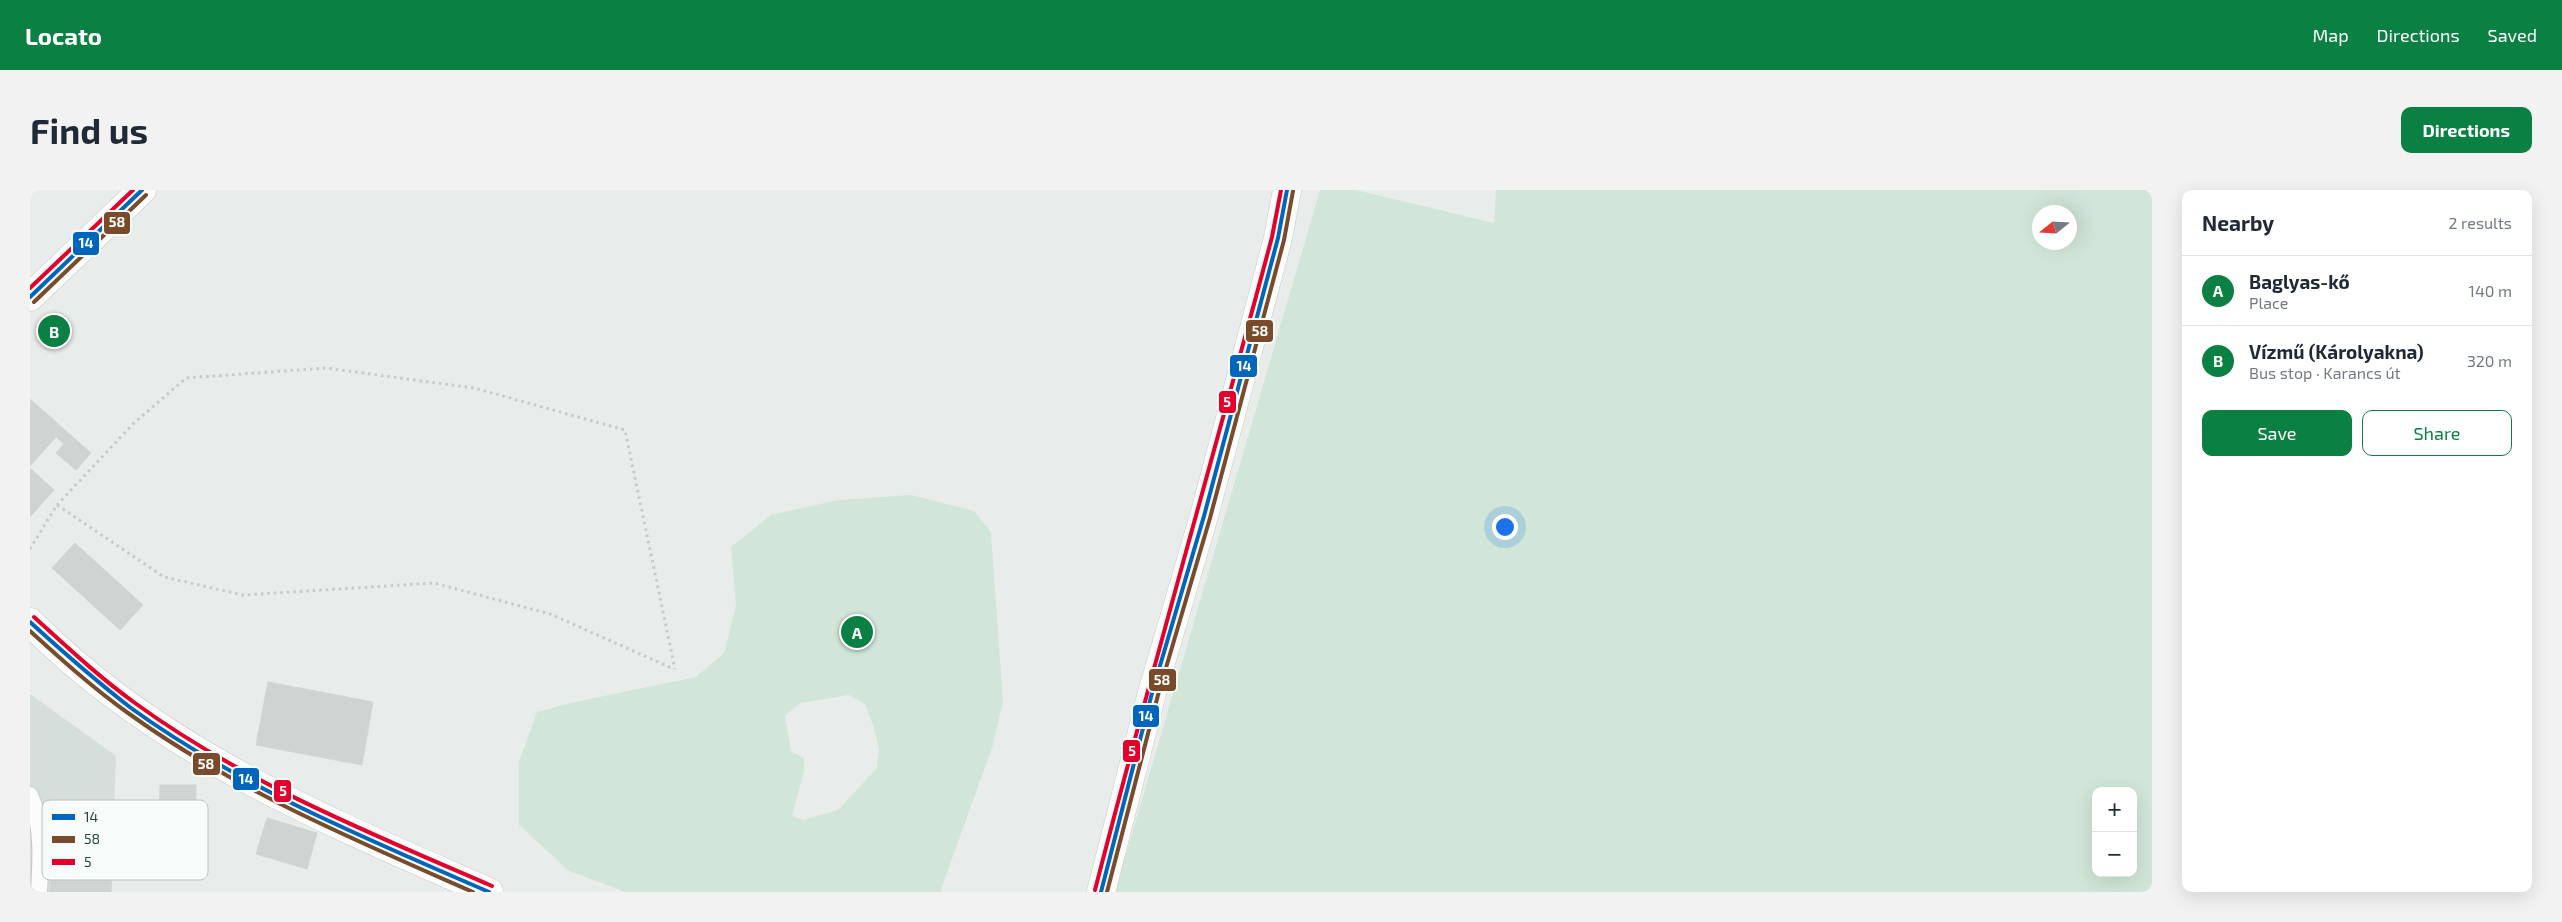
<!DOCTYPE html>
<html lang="en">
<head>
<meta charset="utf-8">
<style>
  body { margin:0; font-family:"Exo 2",sans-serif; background:#f2f2f3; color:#1f2937 }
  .controls { position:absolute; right:15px; bottom:15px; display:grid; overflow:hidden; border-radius:10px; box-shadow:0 5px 20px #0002 }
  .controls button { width:45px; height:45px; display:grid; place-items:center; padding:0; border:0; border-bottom:1px solid #e0e1e3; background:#fff; color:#1f2937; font:25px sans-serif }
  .compass { position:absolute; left:2002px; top:15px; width:45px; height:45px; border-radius:50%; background:#fff; box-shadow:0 5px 20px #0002; rotate:252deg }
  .you { position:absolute; left:1474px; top:336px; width:18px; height:18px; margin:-12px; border:4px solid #fff; border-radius:50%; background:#1a73e8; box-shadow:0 0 0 8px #1a73e833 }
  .badge { display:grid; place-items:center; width:32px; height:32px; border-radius:50%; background:#0b8043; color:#fff; font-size:16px; font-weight:700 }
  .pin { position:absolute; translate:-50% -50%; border:2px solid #fff; box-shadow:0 1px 5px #0006 }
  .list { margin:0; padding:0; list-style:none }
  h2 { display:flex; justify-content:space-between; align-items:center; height:65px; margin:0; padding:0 20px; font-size:21px }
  h2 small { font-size:16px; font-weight:400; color:#747a83 }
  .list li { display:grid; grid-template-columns:32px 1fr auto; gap:15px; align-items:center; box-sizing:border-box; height:70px; padding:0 20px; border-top:1px solid #e0e1e3 }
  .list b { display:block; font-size:19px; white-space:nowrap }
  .list p { margin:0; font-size:16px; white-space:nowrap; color:#747a83 }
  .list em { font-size:16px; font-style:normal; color:#747a83 }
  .actions { display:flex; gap:10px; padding:15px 20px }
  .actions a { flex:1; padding:11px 0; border:1px solid #0b8043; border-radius:10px; text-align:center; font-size:18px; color:#0b8043 }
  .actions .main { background:#0b8043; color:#fff }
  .map { position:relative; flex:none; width:2122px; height:702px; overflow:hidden; border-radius:10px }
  header { display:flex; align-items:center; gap:30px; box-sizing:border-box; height:70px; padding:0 25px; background:#0b8043; color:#fff }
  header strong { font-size:24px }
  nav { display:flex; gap:28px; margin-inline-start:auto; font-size:18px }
  .intro { display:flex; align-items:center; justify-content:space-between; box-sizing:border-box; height:120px; padding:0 30px }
  h1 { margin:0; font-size:35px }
  .button { padding:12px 22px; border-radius:10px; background:#0b8043; color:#fff; font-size:18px; font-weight:700 }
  main { display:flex; gap:30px; padding:0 30px }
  aside { flex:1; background:#fff; border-radius:10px; box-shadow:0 5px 20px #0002 }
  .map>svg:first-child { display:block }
</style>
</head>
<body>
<header>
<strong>Locato</strong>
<nav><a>Map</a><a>Directions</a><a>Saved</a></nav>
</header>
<div class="intro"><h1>Find us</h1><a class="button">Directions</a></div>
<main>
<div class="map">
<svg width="2122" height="702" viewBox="0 0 2122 702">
  <rect width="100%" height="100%" fill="#e8edeb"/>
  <path fill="#d6dedb" d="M0 504 86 566 81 702H0Z"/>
  <path fill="#d1e6d8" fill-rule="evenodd" d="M1290 0H1326L1464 33 1466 0H2122V702H1085ZM2010 22H2040V52H2010ZM2066 601H2103V683H2066Z
    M881 305 944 321 961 342 973 512 962 558 910 702H596L539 681 489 635V572L507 522 545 512 666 487 694 463 706 416 701 357 741 325 808 310ZM819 505 835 514 844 538 849 559 847 578 808 620 773 630 762 626 774 582V568L761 561 755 526 770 513Z"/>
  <path fill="#cfd4d2" stroke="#d1d6d4" d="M0 209 61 263 46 280 26 263 34 254 26 247 0 276Z
    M0 278 24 300 0 327Z
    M45 353 113 415 90 440 22 378Z
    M238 492 343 512 332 575 226 555Z
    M130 595H166L165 650 129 649Z
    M23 624 85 626 81 702H20Z
    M237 628 287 643 277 679 226 664Z"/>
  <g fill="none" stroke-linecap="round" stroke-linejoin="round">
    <defs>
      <path id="lane" d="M0 605C13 635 11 670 9 702"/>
      <path id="street" d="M0 432C127 561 297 631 459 702
        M1071 702 1122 503 1174 326 1248 48 1257 0"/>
      <path id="secondary" d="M0 107 112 0"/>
    </defs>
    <use href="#lane" stroke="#c5cac8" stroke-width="18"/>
    <use href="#street" stroke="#c5cac8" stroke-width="29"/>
    <use href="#secondary" stroke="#c3cbc8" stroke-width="29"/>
    <path stroke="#c3ccca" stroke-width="3" stroke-dasharray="2.5 4" stroke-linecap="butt" d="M27 315 103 234 156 188 296 178 444 198 595 240 645 479
      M0 359 27 315 134 387 213 405 404 393 520 424 644 479"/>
    <use href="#lane" stroke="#fcfcfc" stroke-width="16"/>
    <use href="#street" stroke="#fcfcfc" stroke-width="28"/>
    <use href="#secondary" stroke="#fcfcfc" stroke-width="28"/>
    <defs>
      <path id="bus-1" d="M0 107 112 0
        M0 432C33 462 66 491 101 518 210 597 337 649 459 702
        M1071 702 1122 503 1174 326 1248 48 1257 0"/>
      <path id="bus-2" d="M4 112 116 5
        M0 441C32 470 63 498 98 523 203 599 325 650 443 702
        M1077 702 1128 505 1180 328 1254 50 1263 1"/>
      <path id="bus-3" d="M0 98 103 0
        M4 427C37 457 69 487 105 513 213 592 340 643 462 696
        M1065 700C1121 482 1184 265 1242 47L1251 0"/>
    </defs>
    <use href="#bus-1" stroke="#f7fbf9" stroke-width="8"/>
    <use href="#bus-2" stroke="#f7fbf9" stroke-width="8"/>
    <use href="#bus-3" stroke="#f7fbf9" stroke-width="8"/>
    <use href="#bus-1" stroke="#0065bd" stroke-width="4"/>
    <use href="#bus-2" stroke="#7a4b2a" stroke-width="4"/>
    <use href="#bus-3" stroke="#e4002b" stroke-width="4"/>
  </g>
  <rect x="12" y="610" width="166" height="80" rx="8" fill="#f7fbf9" stroke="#b8c4c0" stroke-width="1"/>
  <rect x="22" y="624" width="23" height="6" fill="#0065bd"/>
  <rect x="22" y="646" width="23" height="7" fill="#7a4b2a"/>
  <rect x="22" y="669" width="23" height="6" fill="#e4002b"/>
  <g font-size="14" fill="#24423a">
    <text x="54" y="632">14</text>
    <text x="54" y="654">58</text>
    <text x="54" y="677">5</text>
  </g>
  <g stroke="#f7fbf9" stroke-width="2">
    <rect x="73" y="21" width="28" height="24" rx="5" fill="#7a4b2a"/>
    <rect x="42" y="41" width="28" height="25" rx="5" fill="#0065bd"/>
    <rect x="1215" y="129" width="29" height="24" rx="5" fill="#7a4b2a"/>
    <rect x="1199" y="164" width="29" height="24" rx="5" fill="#0065bd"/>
    <rect x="1188" y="200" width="19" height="24" rx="5" fill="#e4002b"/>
    <rect x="1118" y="478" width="29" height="24" rx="5" fill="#7a4b2a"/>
    <rect x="1102" y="514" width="28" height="24" rx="5" fill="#0065bd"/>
    <rect x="1092" y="549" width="19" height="24" rx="5" fill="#e4002b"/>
    <rect x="162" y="562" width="29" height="24" rx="5" fill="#7a4b2a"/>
    <rect x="202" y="577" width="28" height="24" rx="5" fill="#0065bd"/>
    <rect x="243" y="589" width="19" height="24" rx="5" fill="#e4002b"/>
  </g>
  <g font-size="14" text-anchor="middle" font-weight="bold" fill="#fff">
    <text x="87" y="37">58</text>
    <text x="56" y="58">14</text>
    <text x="1230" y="146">58</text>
    <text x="1214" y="181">14</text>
    <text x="1197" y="217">5</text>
    <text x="1132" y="495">58</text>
    <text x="1116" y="531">14</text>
    <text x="1102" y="566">5</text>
    <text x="176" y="579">58</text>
    <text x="216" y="594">14</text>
    <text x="253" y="606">5</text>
  </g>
</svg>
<div class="controls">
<button>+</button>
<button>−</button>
</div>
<svg class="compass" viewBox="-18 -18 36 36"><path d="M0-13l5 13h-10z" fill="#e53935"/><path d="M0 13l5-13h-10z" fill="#747a83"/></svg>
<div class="you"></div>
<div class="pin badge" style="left:827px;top:442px">A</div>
<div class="pin badge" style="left:24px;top:141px">B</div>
</div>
<aside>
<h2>Nearby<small>2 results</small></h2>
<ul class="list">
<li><span class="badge">A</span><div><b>Baglyas-kő</b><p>Place</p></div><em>140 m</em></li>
<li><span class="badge">B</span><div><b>Vízmű (Károlyakna)</b><p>Bus stop · Karancs út</p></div><em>320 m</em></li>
</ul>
<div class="actions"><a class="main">Save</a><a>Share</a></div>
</aside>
</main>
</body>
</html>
